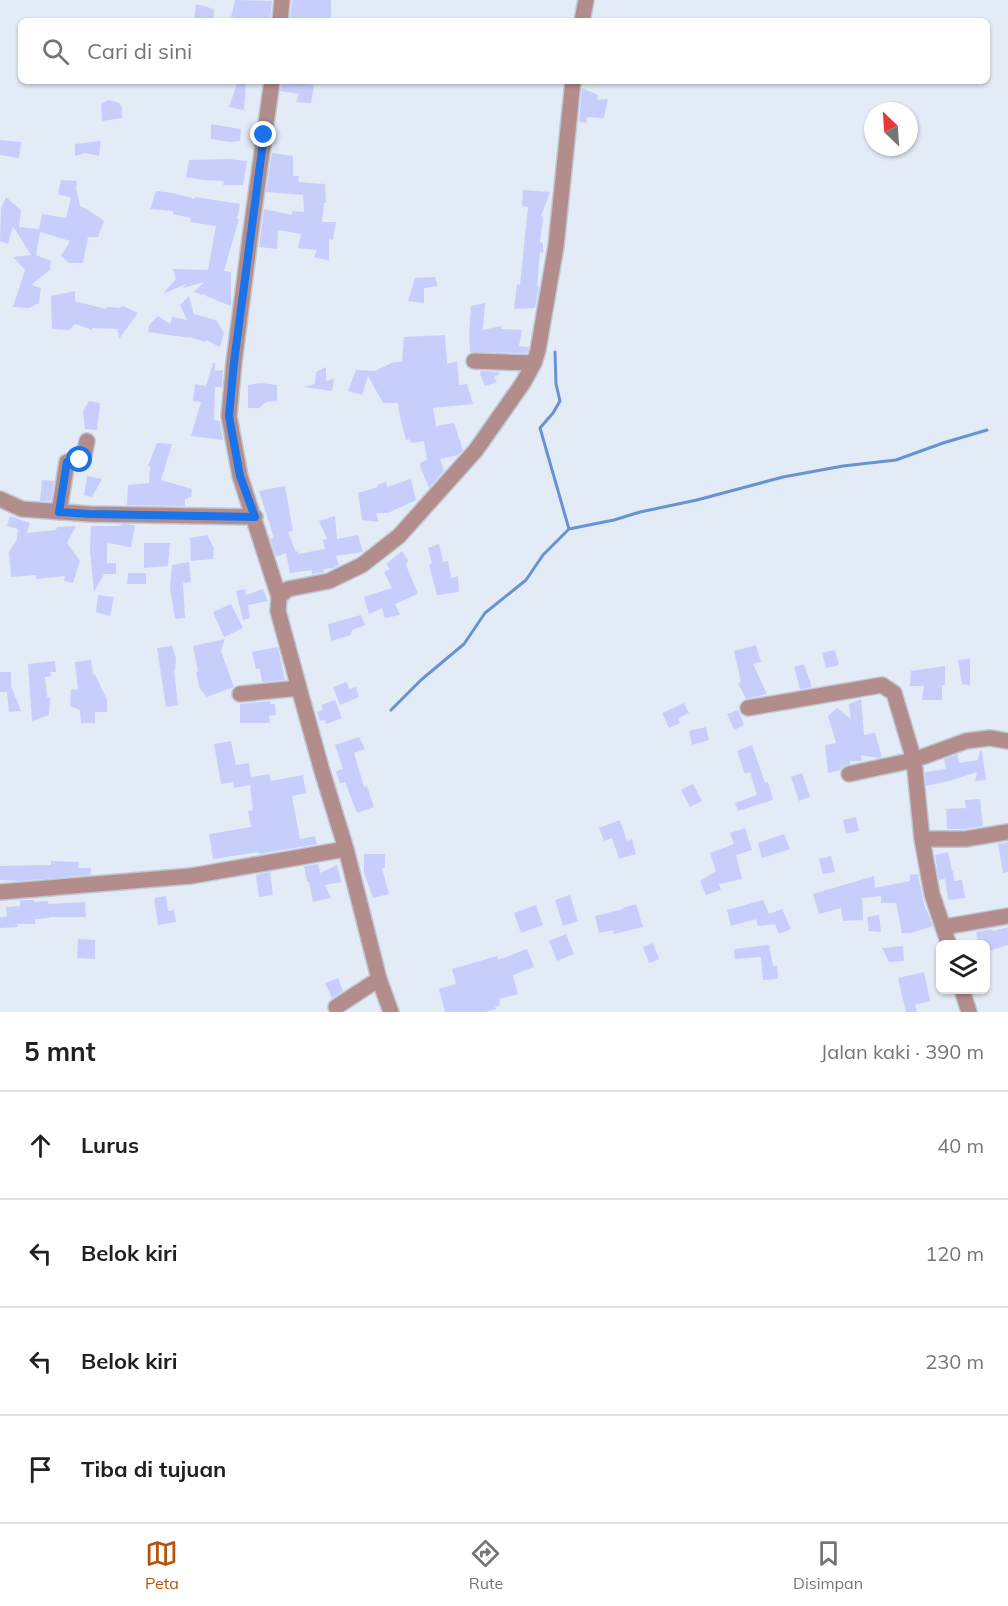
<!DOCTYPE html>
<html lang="id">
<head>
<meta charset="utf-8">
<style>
  body { margin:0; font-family:Mulish,sans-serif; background:#f6f6f6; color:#202124 }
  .controls { position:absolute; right:18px; bottom:18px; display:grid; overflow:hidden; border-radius:9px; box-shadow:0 2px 4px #0004 }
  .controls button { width:54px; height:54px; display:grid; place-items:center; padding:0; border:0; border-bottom:2px solid #e0e0e0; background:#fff; color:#202124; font:30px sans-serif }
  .compass { position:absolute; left:864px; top:102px; width:54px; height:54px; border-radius:50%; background:#fff; box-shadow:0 2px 4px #0004; rotate:335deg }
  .stop { position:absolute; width:18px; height:18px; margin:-14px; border:4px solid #1a73e8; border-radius:50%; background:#fff }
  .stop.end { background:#1a73e8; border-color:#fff; box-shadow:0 2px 6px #0008 }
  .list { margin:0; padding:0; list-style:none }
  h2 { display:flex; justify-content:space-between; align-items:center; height:78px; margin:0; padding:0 24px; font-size:26px }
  h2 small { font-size:20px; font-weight:400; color:#757577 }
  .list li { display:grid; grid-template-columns:39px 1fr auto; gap:18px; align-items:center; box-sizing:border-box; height:108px; padding:0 24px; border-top:2px solid #e0e0e0 }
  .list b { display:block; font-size:22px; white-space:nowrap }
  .list em { font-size:20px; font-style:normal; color:#757577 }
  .icon { flex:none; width:33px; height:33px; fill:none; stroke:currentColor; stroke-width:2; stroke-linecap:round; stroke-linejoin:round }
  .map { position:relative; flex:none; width:1008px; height:1012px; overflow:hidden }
  .search { position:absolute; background:#fff; box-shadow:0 2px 4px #0004; left:18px; right:18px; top:18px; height:66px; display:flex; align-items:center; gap:15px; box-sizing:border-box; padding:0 21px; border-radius:9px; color:#757577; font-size:22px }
  .sheet { height:510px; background:#fff }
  nav { display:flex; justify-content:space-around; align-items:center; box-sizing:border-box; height:84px; border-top:2px solid #e0e0e0; background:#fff; font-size:16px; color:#757577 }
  nav a { display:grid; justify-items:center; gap:3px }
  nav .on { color:#b45309 }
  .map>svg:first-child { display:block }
</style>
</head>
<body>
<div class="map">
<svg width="1008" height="1012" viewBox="0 0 1008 1012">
  <rect width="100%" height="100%" fill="#e3ebf6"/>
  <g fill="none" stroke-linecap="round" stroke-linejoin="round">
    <path stroke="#6992d1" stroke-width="3" d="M555 352 556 384 560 401 553 413 540 428 569 529
      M391 710 421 680 464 644 485 613 526 580 543 555 569 529 614 520 640 512 697 500 783 477 843 466 896 460 943 443 987 430"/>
  </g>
  <path fill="#c8cefb" d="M235 0 272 1 270 21H249L231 17Z
    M292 0H331V21H290Z
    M196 4 214 9 213 21H194Z
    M238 81H246L244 110 229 107Z
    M282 81 314 85 311 103 296 102 299 94 280 91Z
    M582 88 598 95 597 100 608 99 604 118 587 117 586 123 579 122Z
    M109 100 119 103 122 107V118L102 121 101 104Z
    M211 124 241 129 240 141 230 142 211 139Z
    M0 140 21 142 19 158 0 155Z
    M101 141 99 156 85 153 75 156V144Z
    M272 153 293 156V176H299L298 182 325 184 326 203H324L322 222H336L333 240 329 239V261L314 257 317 250 298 248 301 234 278 230 277 249 259 247 264 209 292 215V211L304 212 303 195 266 192Z
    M228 159 247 161 243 185H223L224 181 203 180 186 177 189 160Z
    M61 180 77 181 76 188 80 206 87 209 104 221 98 237H88L83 263H69L61 256 70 241 40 232 36 255 51 261 50 270 31 285 41 288 39 303 29 308 13 307 25 270 13 257 31 255 13 226 8 244 0 241 1 208 6 197 21 210 19 227 39 229 42 214 66 218 71 198 58 194Z
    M523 190 550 192 541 216 543 217 540 242 543 244V253L540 252 537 286H539L535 308 514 309 517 284 520 285 528 207 522 206Z
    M156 191 173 193 195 199V197L240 204 237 219H239L224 271 231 272V306L206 296 204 294 202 295 194 292 204 282 183 288 186 284 163 294 176 279 173 269 208 270 216 226 190 222 191 218 173 214V211L150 209Z
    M435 277 438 286 424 288V303L408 301 415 278Z
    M75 291V301L105 309 108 307 119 308 123 306 138 313 119 339 118 329 92 328V330L75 324 69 330 52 329 51 296Z
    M189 296 194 314 216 320 224 333 220 347 206 340 205 342 187 336 190 338 148 332 149 325 158 316 170 324 172 317 187 320 180 305Z
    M485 303 483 330 501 326V329L522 330 519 346 529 347 527 353 470 352 469 335 471 306Z
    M445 335 447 364 457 361 459 385 467 384 473 404 433 408 436 426 454 423 463 450 458 455 440 459 444 471 429 488 420 466V463L427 460 424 441 411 443 409 439 406 440 400 417 398 403H383L368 376 362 395 348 391 356 370 375 371 394 362H402L404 337Z
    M213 363H215V371L223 370 222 387H215L214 420 220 421 223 440 191 436 201 402 193 401 195 384 206 386Z
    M326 367V381L334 379 332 391 304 387 315 384 316 372Z
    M481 371 499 372V374L494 377 497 382 485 386 480 374Z
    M261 383 277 385V401L266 402 259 408H248V385Z
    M89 401 100 403 97 430 85 429 83 411Z
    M157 443 172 444 161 480 192 489 191 497 185 499V506L127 505 128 485 149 483 150 466H148Z
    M87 476 102 479 92 497 84 495Z
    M411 479 416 500 388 513H376L379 522 362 520 358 493 378 487 377 485 386 482 387 487Z
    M42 480 54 481 51 501H40Z
    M285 486 293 531 288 532 296 552 298 551V554L325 549 323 540 327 539 319 521 335 516 337 539 358 535 363 552 336 556 339 565 334 568 324 569V572L312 574V570L290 573 286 553 276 557 270 539 274 538 259 491Z
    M10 516 30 523 27 533 56 530 57 527 76 526 67 543 80 561 73 583 64 581 65 576 36 579V575L11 577 9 552 17 539 18 529 7 526Z
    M124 524 135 525 131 547 107 543V563H116V574H104L94 592 90 551 91 526H117Z
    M207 535 214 548 213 559 191 561 190 538Z
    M144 543H170L168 566 144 568Z
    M439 544 443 562 448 561 451 578 458 576 459 592 437 595 429 565 432 563 428 548Z
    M402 551 408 560 406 565 418 594 395 604 400 615 385 618 382 608 369 614 364 597 392 588 384 572 390 569 386 564Z
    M189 562 191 582 183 583 185 618 175 619 170 588 172 565Z
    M128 573H146V584H127Z
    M245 589 246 595 263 589 268 601 248 605 250 618 243 620 236 591Z
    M98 595 114 597 110 616 96 612Z
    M231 604 243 628 224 637 213 612Z
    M361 615 365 625 352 630 351 635 331 641 328 624Z
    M225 639 221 651 234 687 207 697 200 689 196 672 198 671 193 646Z
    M756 645 761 662 753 664 767 694 746 699 738 683 741 682 734 651Z
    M172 646 176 658 175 670H174L178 705 166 707 157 648Z
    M278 647 285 680 262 682 260 669H256L252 652Z
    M835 650 839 665 826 668 822 653Z
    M970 659V685L962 684 958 660Z
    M91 660 93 674 96 676 107 700V712H95V723H81L80 710 70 706 71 689 78 690 75 662Z
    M55 661 56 672H50L51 676 45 677 47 697 50 698 49 715 32 721 28 664Z
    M804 664 812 687 800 689 794 667Z
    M945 666V685H942V700H922L924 686H910L911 671Z
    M0 672H11V686L21 711 9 712 7 692H0Z
    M347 682 349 689 356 687 359 697 340 705 333 687Z
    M861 699 864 735 875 733 882 757 878 758 861 755 862 761H850V764L843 766 840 770 828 773 825 745 836 743 828 716 837 708 851 719 849 704Z
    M335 700 342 718 326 724 325 720 320 721 317 712 323 710 321 705Z
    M270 701V704H275L276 715 269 716 270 723H240V704Z
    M684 703 689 713 678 718 680 723 669 728 662 713Z
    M738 710 744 725 734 730 727 714Z
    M706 727 709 740 692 745 689 731Z
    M359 737 365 749 354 753 364 787 367 786 374 807 357 813 345 782 340 784 336 771 343 769 335 745Z
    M231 741 236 765 249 763 251 777 269 774 271 781 303 775 306 793 292 796 300 839 315 836 317 844 259 854V852L213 859 209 834 251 827 248 811 253 810 250 785 234 788 233 782 221 784 214 744Z
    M752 745 765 783 768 782 773 800 738 811 735 803 757 795 750 772 745 774 737 751Z
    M980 751H982L986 780 975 781 977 772 949 781 926 786 925 772 946 769 944 759 958 754 959 763 978 760Z
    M802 773 810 797 799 801 791 777Z
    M693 784 702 801 690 807 681 790Z
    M980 799 983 826 964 829H947L946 809 966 808 965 800Z
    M856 817 859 831 846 834 843 820Z
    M620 820 627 841 632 839 636 854 619 859 612 838 604 841 599 828Z
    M745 828 752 850 736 855 742 879 719 884 721 890 706 895 700 881 716 871 710 853 734 844 730 833Z
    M784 834 790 849 762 858 758 843Z
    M1008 842V872L1003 873 998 844Z
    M948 852 952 871H953L954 881 962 880 965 898 948 900 945 879 939 880 935 855Z
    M364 854H385V868H382L389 894 373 898 364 873Z
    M831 856 835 872 823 874 819 859Z
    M51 861 79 862 78 868H91L90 875 20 881 0 880V866L51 865Z
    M318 864 320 873 337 865 341 882 325 885 331 898 313 902 309 882H307L304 866Z
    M270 872 273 895 259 897 256 875Z
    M918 874 924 904 933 926 911 933H902L896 903H881V896L862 898 863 920 843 921 841 908 819 914 813 894 874 876 875 888 910 881V875Z
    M570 895 578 921 563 926 555 900Z
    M166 896 168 911 174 910 176 922 158 925 154 898Z
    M20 900H34V902L48 901V904L85 902 86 917H49V918L35 919V924H17L18 927 0 928V917H7L6 907 20 906Z
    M763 900 769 914 782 909 791 929 779 934 775 924 758 926 756 919 731 926 727 910Z
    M636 904 643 927 614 934 613 930 599 933 595 916 623 909V908Z
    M536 905 543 925 521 933 514 913Z
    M879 915 881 932 869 931 867 917Z
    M1008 927V945L986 952V945H979L976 932 992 929 993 931Z
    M566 934 574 954 557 961 549 941Z
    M78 939 95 940V959L77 958Z
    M653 943 659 959 649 963 643 947Z
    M769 945 773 966H777L778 979 763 980 761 957 735 959 734 949Z
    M903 946 904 961 889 962 882 948Z
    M527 949 534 967 513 975 518 994 499 999 500 1005 495 1007 496 1009 485 1012H445L439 989 456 984 452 969 497 956 498 960Z
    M924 972 930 1001 915 1005 917 1012H906L898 978Z
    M338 978 343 991 332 998 325 983Z"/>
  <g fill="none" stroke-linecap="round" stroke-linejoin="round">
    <defs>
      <path id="minor" d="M280 21 282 0
        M582 21 586 0
        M272 81 250 238 234 362 229 416 240 476 279 597
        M474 361 534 363
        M0 499 22 509 90 514 255 517
        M59 512 67 462 82 459 84 456 87 441
        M240 694 299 688
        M748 708 882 685 894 693 914 760 922 839 932 894 949 945
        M849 774 914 760 966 741 990 738 1008 741
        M922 839H965L1008 832
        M0 892 191 876 346 849
        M944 927 1008 916
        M962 990 969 1012
        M336 1007 379 979
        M391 1012 379 979 346 849 322 771 299 688 278 611 279 597 288 589 329 581 362 565 399 536 476 450 523 383 534 363 538 350 556 246 573 81"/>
    </defs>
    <use href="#minor" stroke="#bfc7d3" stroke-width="18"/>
    <use href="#minor" stroke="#b38d8c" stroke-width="15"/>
  </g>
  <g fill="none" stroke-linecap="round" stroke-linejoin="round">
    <path stroke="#1a73e8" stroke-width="8" d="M80 460 67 462 59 512 90 514 255 517 240 476 229 416 234 362 264 135"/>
  </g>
</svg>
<div class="controls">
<button><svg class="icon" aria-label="layers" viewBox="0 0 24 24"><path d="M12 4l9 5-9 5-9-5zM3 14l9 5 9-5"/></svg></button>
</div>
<svg class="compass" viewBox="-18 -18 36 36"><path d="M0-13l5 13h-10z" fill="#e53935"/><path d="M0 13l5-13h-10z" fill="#757577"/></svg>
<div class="stop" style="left:80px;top:460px"></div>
<div class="stop end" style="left:264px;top:135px"></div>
<div class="search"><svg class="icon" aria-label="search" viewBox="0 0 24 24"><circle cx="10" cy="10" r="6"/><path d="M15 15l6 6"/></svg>Cari di sini</div>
</div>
<section class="sheet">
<h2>5 mnt<small>Jalan kaki · 390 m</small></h2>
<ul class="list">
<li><svg class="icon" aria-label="ahead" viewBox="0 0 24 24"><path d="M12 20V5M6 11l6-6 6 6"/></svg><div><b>Lurus</b></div><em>40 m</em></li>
<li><svg class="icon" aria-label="left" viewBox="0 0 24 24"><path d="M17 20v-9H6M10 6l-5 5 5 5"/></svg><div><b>Belok kiri</b></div><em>120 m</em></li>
<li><svg class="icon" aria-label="left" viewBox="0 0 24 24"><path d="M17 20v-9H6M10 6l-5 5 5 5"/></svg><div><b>Belok kiri</b></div><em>230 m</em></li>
<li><svg class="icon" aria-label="arrive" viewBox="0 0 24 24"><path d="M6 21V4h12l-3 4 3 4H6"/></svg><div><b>Tiba di tujuan</b></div></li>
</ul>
</section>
<nav>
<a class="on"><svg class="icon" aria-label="map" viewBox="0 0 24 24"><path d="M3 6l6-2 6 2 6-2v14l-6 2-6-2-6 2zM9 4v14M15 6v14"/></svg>Peta</a>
<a><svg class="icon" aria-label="directions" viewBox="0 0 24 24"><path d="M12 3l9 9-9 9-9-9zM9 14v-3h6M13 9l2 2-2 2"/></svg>Rute</a>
<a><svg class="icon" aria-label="saved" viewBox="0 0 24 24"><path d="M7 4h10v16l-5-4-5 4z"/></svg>Disimpan</a>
</nav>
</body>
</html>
